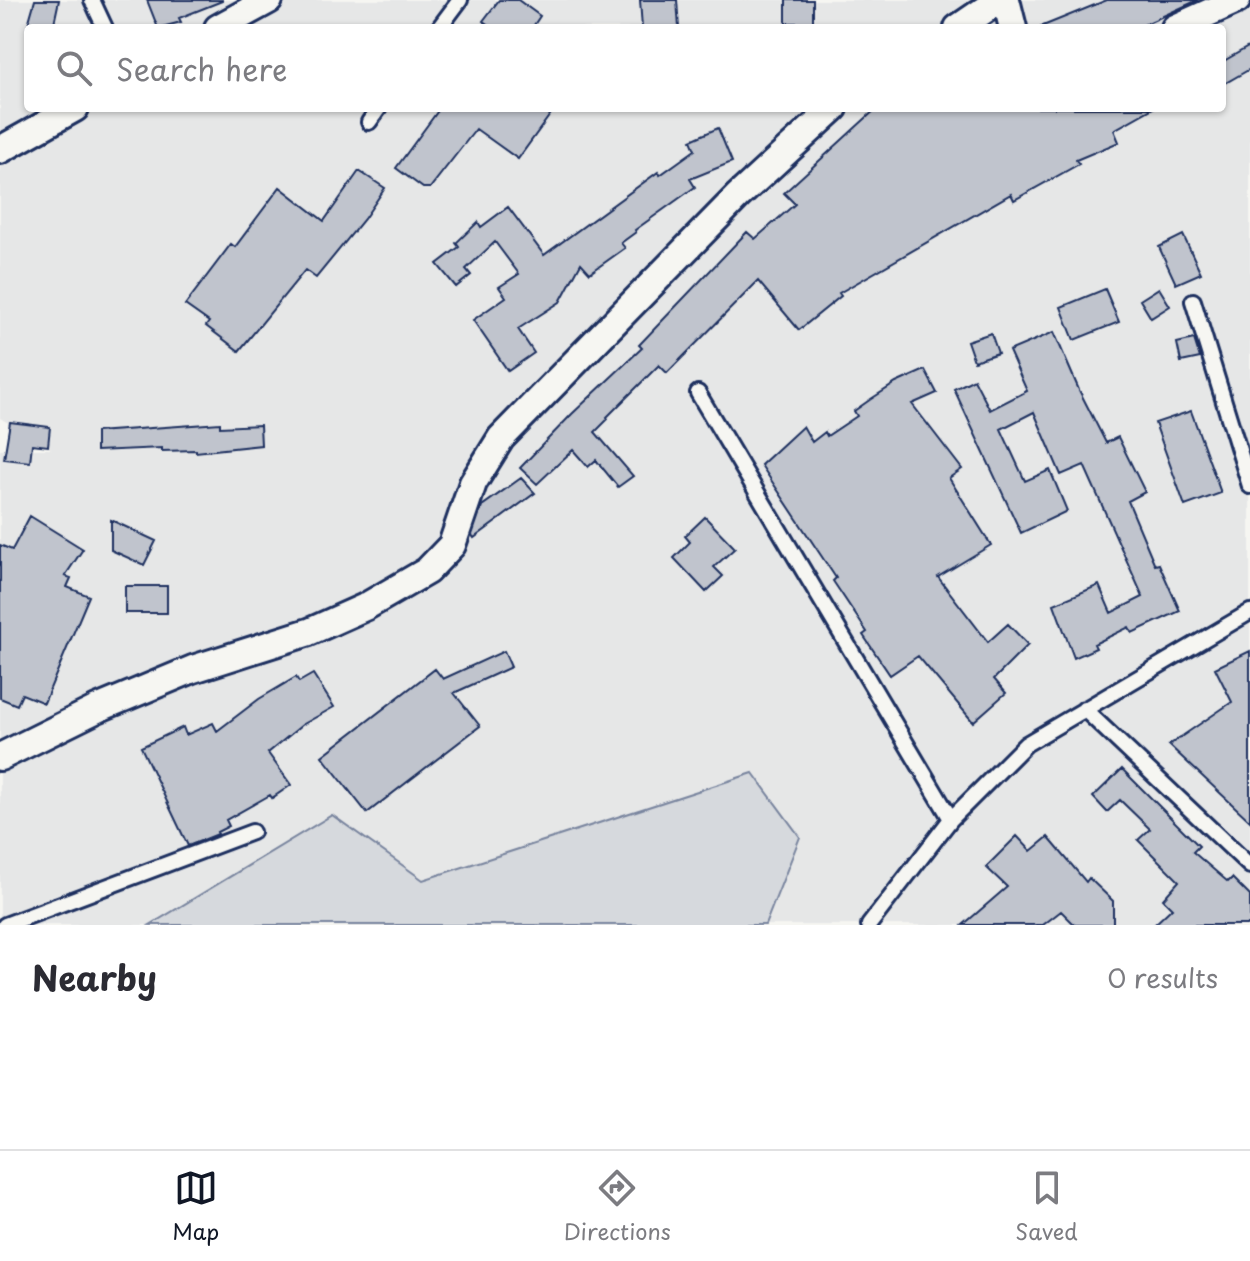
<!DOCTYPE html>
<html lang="en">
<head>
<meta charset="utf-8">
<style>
  body { margin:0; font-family:"Playpen Sans",sans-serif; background:#f7f7f7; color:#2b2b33 }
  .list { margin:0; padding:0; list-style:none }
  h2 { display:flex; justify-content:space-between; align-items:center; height:104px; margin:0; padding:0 32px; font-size:34px }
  h2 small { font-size:26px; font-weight:400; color:#7c7c81 }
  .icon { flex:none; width:44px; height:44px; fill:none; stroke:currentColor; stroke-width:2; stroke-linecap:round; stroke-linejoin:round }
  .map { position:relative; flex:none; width:1250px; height:925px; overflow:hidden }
  .search { position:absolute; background:#fff; box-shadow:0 2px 6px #0004; left:24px; right:24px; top:24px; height:88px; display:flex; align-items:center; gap:20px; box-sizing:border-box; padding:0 28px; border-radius:8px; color:#7c7c81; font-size:30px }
  .sheet { height:224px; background:#fff }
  nav { display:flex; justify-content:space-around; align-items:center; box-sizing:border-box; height:112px; border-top:2px solid #e1e1e2; background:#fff; font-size:22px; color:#7c7c81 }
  nav a { display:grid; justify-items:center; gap:4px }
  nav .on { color:#111827 }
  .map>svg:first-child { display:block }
</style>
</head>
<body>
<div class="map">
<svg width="1250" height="925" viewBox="0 0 1250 925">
  <rect width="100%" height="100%" fill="#f6f6f2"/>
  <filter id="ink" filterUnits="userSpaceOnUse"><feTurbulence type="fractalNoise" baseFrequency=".0125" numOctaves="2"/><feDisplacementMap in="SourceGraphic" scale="16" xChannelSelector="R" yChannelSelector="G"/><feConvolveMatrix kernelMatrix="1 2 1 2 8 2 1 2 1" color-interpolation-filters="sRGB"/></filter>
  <g filter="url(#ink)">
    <path fill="#e6e7e7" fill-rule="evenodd" d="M0 0H1250V925H765L799 837 753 773 423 880 332 815 150 925H0V449H51L0 418ZM28 28H1222V108H28Z"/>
    <path fill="#d6d9dd" stroke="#78849e" stroke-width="2" d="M753 773 800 837 765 925H150L332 815 423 880Z"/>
    <path fill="#c0c4cd" stroke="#1b2f5e" stroke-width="2" d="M35 0H59L53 28H27Z
      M147 0H222V1L179 18 181 22 158 28Z
      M499 0H518L540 16 532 28H493L483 21Z
      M640 0H677L679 28H642Z
      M786 0H813V23H786Z
      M1107 0H1198L1137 28H1038Z
      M1250 46V69L1222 85V62Z
      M440 108H555L518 159 476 129 430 188H423L396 168Z
      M877 108H1153L1114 130 1119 142 1076 160 1079 164 1014 200 1011 194 839 293 841 296 799 330 758 281 667 373 659 365 607 417 608 419 595 432 633 476 618 487 596 460 588 467 573 450 537 484 520 468 572 414 642 348 639 345 747 232 755 239 795 204 784 193Z
      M718 128 732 162 690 179 695 187 635 230 636 232 621 243 625 248 590 273 581 263 560 302 518 329 534 353 508 371 473 320 506 297 499 287 519 274 495 242 466 269 471 275 456 287 437 264 459 247 456 243 478 222 481 227 508 207 544 255 658 172 660 175 695 150 691 140Z
      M359 171 385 188 364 219 316 278 305 270 239 351 206 326 209 322 185 305 231 244 235 247 280 187 324 221Z
      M1183 235 1201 273 1176 284 1159 247Z
      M1159 288 1170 306 1151 318 1140 300Z
      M1105 289 1119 322 1074 340 1061 307Z
      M1054 332 1079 390 1106 443 1118 437 1145 492 1128 501 1155 565 1159 564 1180 611 1132 633 1129 627 1094 644 1096 648 1074 658 1054 604 1099 585 1111 613 1143 597 1084 465 1061 475 1034 412 1001 429 1025 481 1050 470 1067 511 1021 533 954 389 974 379 990 410 1027 391 1009 351Z
      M991 333 998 353 974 361 967 341Z
      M1194 339 1200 358 1181 362 1177 343Z
      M925 370 937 393 912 404 962 469 949 478 991 545 938 577 988 642 1008 624 1028 645 994 679 1006 693 973 722 918 656 890 675 863 635 867 632 833 581 836 578 761 465 803 426 812 442 825 432 827 436 857 416 854 411 871 399 896 383Z
      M1191 411 1221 493 1185 506 1155 423Z
      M10 422 50 427 48 446 32 444 30 462 4 459Z
      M220 423V427L260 425 261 445 196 452V450L162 451V448L96 451V432Z
      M521 478 535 493 474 538 472 535 482 506Z
      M30 516 83 549 65 576 71 578 67 587 89 596 44 703 22 694 17 705 0 698V545L12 550Z
      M705 517 735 548 714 567 723 576 706 592 674 558 690 542 685 536Z
      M111 520 156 541 144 565 111 550Z
      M125 586H167V613H125Z
      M504 651 511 667 454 693 480 726 367 813 322 756 435 669 443 679Z
      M1250 651V821L1169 745 1232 702 1215 668Z
      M313 674 334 707 302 725 268 753 291 785 272 798 270 795 226 820 229 826 217 832 218 834 188 846 141 747 183 727 186 735 213 723 217 731 259 699 296 677 299 682Z
      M1122 769 1199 846 1193 852 1228 882 1232 878 1250 896V925H1154L1172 908 1163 899 1179 881 1138 840 1150 829 1120 800 1107 812 1093 797Z
      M1017 836 1031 851 1048 837 1086 882 1089 878 1113 901V925H1075L1061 911 1043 925H963L1007 887 986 867Z"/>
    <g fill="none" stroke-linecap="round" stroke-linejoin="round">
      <defs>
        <path id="lane" d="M92 0 105 28
          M439 28 460 0
          M369 122 379 108
          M1193 301 1250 486
          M698 393 951 819
          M1084 709 1250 866
          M5 925 252 832
          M869 925 951 819 1026 744 1250 612"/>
        <path id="street" d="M1006 0 1013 28
          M218 28 269 0
          M958 28 999 0
          M1175 28 1237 0
          M0 150 75 108
          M0 757 97 709 193 669 309 632 365 607 427 571 452 545 473 483 501 438 738 196 834 108"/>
      </defs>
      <use href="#lane" stroke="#1b2f5e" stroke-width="20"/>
      <use href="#street" stroke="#1b2f5e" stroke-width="32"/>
      <use href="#lane" stroke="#f6f6f2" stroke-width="14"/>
      <use href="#street" stroke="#f6f6f2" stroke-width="26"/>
    </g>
  </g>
</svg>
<div class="search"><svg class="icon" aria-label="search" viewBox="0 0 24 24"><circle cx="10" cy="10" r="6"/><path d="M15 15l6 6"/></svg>Search here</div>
</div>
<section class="sheet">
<h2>Nearby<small>0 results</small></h2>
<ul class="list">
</ul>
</section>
<nav>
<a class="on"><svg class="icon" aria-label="map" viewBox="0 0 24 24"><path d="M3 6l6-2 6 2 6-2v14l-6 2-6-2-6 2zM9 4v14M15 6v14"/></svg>Map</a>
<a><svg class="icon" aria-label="directions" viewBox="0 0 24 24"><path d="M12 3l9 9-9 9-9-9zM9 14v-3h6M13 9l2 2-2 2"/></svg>Directions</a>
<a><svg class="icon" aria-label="saved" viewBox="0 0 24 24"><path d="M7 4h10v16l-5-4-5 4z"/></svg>Saved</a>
</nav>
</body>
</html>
